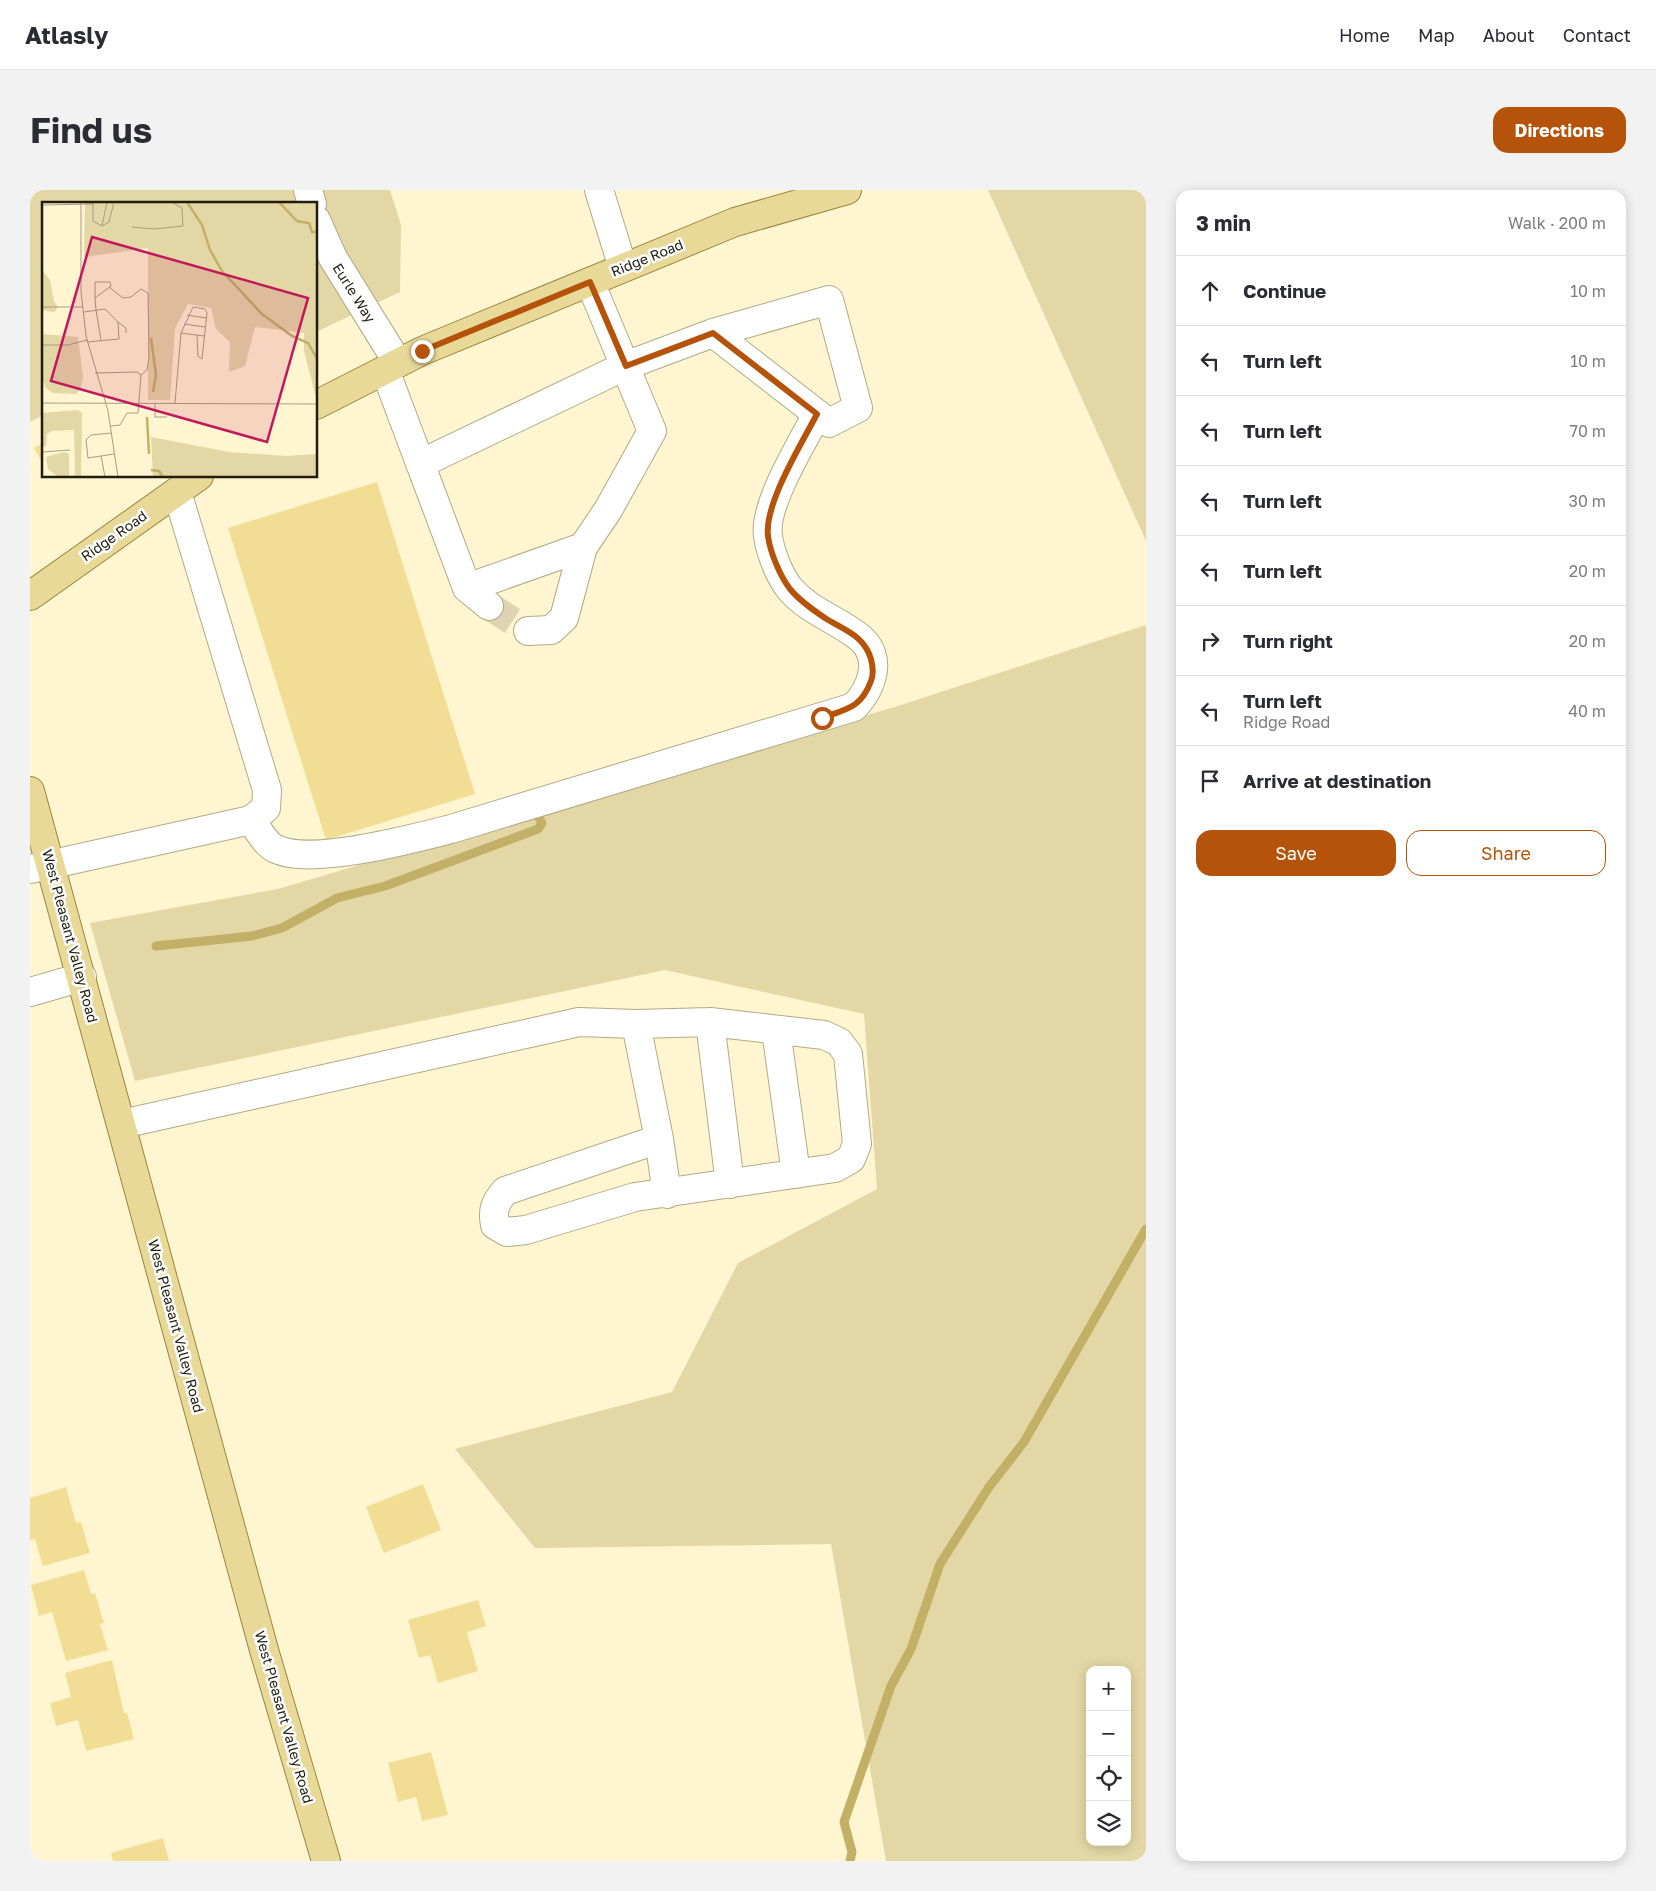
<!DOCTYPE html>
<html lang="en">
<head>
<meta charset="utf-8">
<style>
  body { margin:0; font-family:"Golos Text",sans-serif; background:#f2f2f3; color:#2b2b33 }
  .controls { position:absolute; right:15px; bottom:15px; display:grid; overflow:hidden; border-radius:10px; box-shadow:0 2px 12px #0003 }
  .controls button { width:45px; height:45px; display:grid; place-items:center; padding:0; border:0; border-bottom:1px solid #e1e1e2; background:#fff; color:#2b2b33; font:25px sans-serif }
  .stop { position:absolute; width:15px; height:15px; margin:-11px; border:4px solid #b45309; border-radius:50%; background:#fff }
  .stop.end { background:#b45309; border-color:#fff; box-shadow:0 1px 5px #0008 }
  .list { margin:0; padding:0; list-style:none }
  h2 { display:flex; justify-content:space-between; align-items:center; height:65px; margin:0; padding:0 20px; font-size:21px }
  h2 small { font-size:16px; font-weight:400; color:#7c7c81 }
  .list li { display:grid; grid-template-columns:32px 1fr auto; gap:15px; align-items:center; box-sizing:border-box; height:70px; padding:0 20px; border-top:1px solid #e1e1e2 }
  .list b { display:block; font-size:19px; white-space:nowrap }
  .list p { margin:0; font-size:16px; white-space:nowrap; color:#7c7c81 }
  .list em { font-size:16px; font-style:normal; color:#7c7c81 }
  .actions { display:flex; gap:10px; padding:15px 20px }
  .actions a { flex:1; padding:11px 0; border:1px solid #b45309; border-radius:15px; text-align:center; font-size:18px; color:#b45309 }
  .actions .main { background:#b45309; color:#fff }
  .icon { flex:none; width:28px; height:28px; fill:none; stroke:currentColor; stroke-width:2; stroke-linecap:round; stroke-linejoin:round }
  .map { position:relative; flex:none; width:1116px; height:1671px; overflow:hidden; border-radius:15px }
  header { display:flex; align-items:center; gap:30px; box-sizing:border-box; height:70px; padding:0 25px; background:#fff; border-bottom:1px solid #e1e1e2 }
  header strong { font-size:24px }
  nav { display:flex; gap:28px; margin-inline-start:auto; font-size:18px }
  .intro { display:flex; align-items:center; justify-content:space-between; box-sizing:border-box; height:120px; padding:0 30px }
  h1 { margin:0; font-size:35px }
  .button { padding:12px 22px; border-radius:15px; background:#b45309; color:#fff; font-size:18px; font-weight:700 }
  main { display:flex; gap:30px; padding:0 30px }
  aside { flex:1; background:#fff; border-radius:15px; box-shadow:0 2px 12px #0003 }
  .map>svg:first-child { display:block }
</style>
</head>
<body>
<header>
<strong>Atlasly</strong>
<nav><a>Home</a><a>Map</a><a>About</a><a>Contact</a></nav>
</header>
<div class="intro"><h1>Find us</h1><a class="button">Directions</a></div>
<main>
<div class="map">
<svg width="1116" height="1671" viewBox="0 0 1116 1671">
  <rect width="100%" height="100%" fill="#fff5d0"/>
  <path fill="#e3d7a5" fill-rule="evenodd" d="M0 0H360L371 35 370 102 286 142V14H14V225L0 232Z
    M958 0H1116V351Z
    M1116 435V1671H856L801 1354 505 1358 425 1259 642 1202 708 1073 847 999 834 824 635 780 105 891 60 733 248 699 868 516ZM1060 1480H1097V1652H1060Z"/>
  <g fill="none" stroke-linecap="round" stroke-linejoin="round">
    <path stroke="#c2b067" stroke-width="9" d="M126 756 222 746 252 738 307 708 355 696 508 639 512 633 509 628
      M820 1671 822 1662 814 1632 861 1496 881 1459 910 1374 959 1297 994 1252 1116 1039"/>
  </g>
  <path fill="#f1de94" d="M14 252V275L4 258Z
    M347 292 445 604 296 650 198 338Z
    M393 1294 411 1340 354 1363 336 1317Z
    M36 1297 46 1333 51 1332 60 1363 13 1376 5 1349 0 1350V1308Z
    M54 1380 61 1404 65 1403 74 1433 70 1434 78 1460 36 1471 22 1422 9 1426 1 1395Z
    M448 1410 456 1436 437 1442 448 1481 408 1493 400 1465 389 1468 378 1430Z
    M82 1470 94 1523H97L104 1549 56 1561 48 1530 26 1536 20 1513 41 1507 35 1483Z
    M401 1562 418 1625 392 1631 386 1607 368 1612 358 1573Z
    M133 1648 139 1671H83L81 1663Z"/>
  <g fill="none" stroke-linecap="round" stroke-linejoin="round">
    <path stroke="#ded4b3" stroke-width="28" stroke-dasharray="28 14" stroke-linecap="butt" d="M459 416 498 441"/>
    <defs>
      <path id="minor" d="M278 0 282 14
        M569 0 593 78
        M286 30 303 68 368 173
        M355 180 437 398 553 357 578 320 622 241 560 92
        M390 274 595 176 683 143 799 110 828 218 799 233 683 143
        M437 398 459 416
        M498 441 521 440 534 428 553 357
        M221 630C227 638 236 655 246 659 281 676 382 649 421 639L824 517C842 498 854 467 829 447 806 429 779 421 760 399 750 387 740 362 738 346 733 315 773 252 787 224
        M0 679 221 630 236 618 237 600 147 302
        M0 802 52 787
        M680 832 700 994
        M606 834 680 832 794 845 809 852 818 864 827 954 821 969 805 978 605 1007 496 1040 477 1042 465 1035C462 1020 465 1013 475 1001L629 949
        M746 840 766 984
        M92 934 549 832 606 834 629 949 637 1004"/>
      <path id="major" d="M286 215 392 161 705 32 817 0
        M0 406 169 286
        M0 601 234 1460 296 1671"/>
    </defs>
    <use href="#minor" stroke="#b2a986" stroke-width="30"/>
    <use href="#major" stroke="#99863c" stroke-width="30"/>
    <use href="#minor" stroke="#fff" stroke-width="28"/>
    <use href="#major" stroke="#e9d999" stroke-width="28"/>
  </g>
  <g fill="none" stroke-linecap="round" stroke-linejoin="round">
    <path stroke="#b45309" stroke-width="6" d="M392 161 560 92 596 176 683 143 787 224C772 253 734 314 738 346 740 362 750 386 760 399 769 410 783 420 795 428 814 440 834 445 841 469 843 477 844 484 841 491 831 518 817 519 792 528"/>
  </g>
  <g text-anchor="middle" stroke-width="5" stroke-linejoin="round" paint-order="stroke">
    <g font-size="14" fill="#201c0f" stroke="#fff">
      <text transform="translate(617 68) rotate(-22)" y="5">Ridge Road</text>
      <text transform="translate(324 103) rotate(58)" y="5">Eurle Way</text>
      <text transform="translate(84 346) rotate(-35)" y="5">Ridge Road</text>
      <text transform="translate(40 746) rotate(75)" y="5">West Pleasant Valley Road</text>
      <text transform="translate(146 1136) rotate(75)" y="5">West Pleasant Valley Road</text>
      <text transform="translate(254 1527) rotate(74)" y="5">West Pleasant Valley Road</text>
    </g>
  </g>
  <g transform="translate(12 12)">
    <rect width="275" height="275" fill="#fff5d0"/>
    <path d="M43 0H275V199L262 149V131L213 125 203 164 187 170 188 140 174 127 169 106 146 102 133 126 128 198H106V46L42 55ZM0 68 8 78 12 99 16 105 12 110 0 108ZM0 132 36 135 41 175 39 187 34 192 11 191 4 186 0 177ZM35 208 40 211 39 275H33L32 228 10 229 5 232 4 244 0 245V211ZM109 235 187 250 244 254 275 252V275H111ZM22 250 27 252V275H16L6 267 4 255Z" fill="#e3d7a5"/>
    <path fill="none" stroke="#c2b067" stroke-width="2.5" d="M145 0 160 23 168 48 180 69 220 112 250 134 266 141 275 157M237 0 255 19 267 21 270 30H275M109 136 114 173 111 190M105 215 107 252M109 268 117 269 121 275"/>
    <path fill="none" stroke="#a69e83" stroke-width="1" d="M39 0V89L44 134 66 209 76 275M51 0V19L60 24 67 20 72 0M0 3 51 2M60 24 65 0M90 25 112 27 141 24 140 6 130 0M67 85 81 96 89 95 99 87 106 91 107 155 105 168 99 173M53 96 69 84 68 80H53V96L54 108 59 138M0 105H41M42 110 63 107 76 120 77 137 45 140M145 113 164 116M76 120 84 126V131M142 122 163 125M139 131 151 105 163 107 165 111 160 157 156 154 155 133M0 143H26L45 138M53 171 95 170 99 173 96 211H85L78 223 68 224M0 201 275 202M113 201V215H125M133 201 139 131 162 134M69 231 49 233 44 238 46 256 72 252M0 250 28 248M59 254 63 275"/>
    <path fill="#c2185b" fill-opacity="0.15" stroke="#c2185b" stroke-width="2.5" d="M50 35 266 96 225 240 9 179Z"/>
    <rect width="275" height="275" fill="none" stroke="#201c0f" stroke-width="2.5"/>
  </g>
</svg>
<div class="controls">
<button>+</button>
<button>−</button>
<button><svg class="icon" aria-label="locate" viewBox="0 0 24 24"><circle cx="12" cy="12" r="6"/><path d="M12 2v4M12 18v4M2 12h4M18 12h4"/></svg></button>
<button><svg class="icon" aria-label="layers" viewBox="0 0 24 24"><path d="M12 4l9 5-9 5-9-5zM3 14l9 5 9-5"/></svg></button>
</div>
<div class="stop" style="left:792px;top:528px"></div>
<div class="stop end" style="left:392px;top:161px"></div>
</div>
<aside>
<h2>3 min<small>Walk · 200 m</small></h2>
<ul class="list">
<li><svg class="icon" aria-label="ahead" viewBox="0 0 24 24"><path d="M12 20V5M6 11l6-6 6 6"/></svg><div><b>Continue</b></div><em>10 m</em></li>
<li><svg class="icon" aria-label="left" viewBox="0 0 24 24"><path d="M17 20v-9H6M10 6l-5 5 5 5"/></svg><div><b>Turn left</b></div><em>10 m</em></li>
<li><svg class="icon" aria-label="left" viewBox="0 0 24 24"><path d="M17 20v-9H6M10 6l-5 5 5 5"/></svg><div><b>Turn left</b></div><em>70 m</em></li>
<li><svg class="icon" aria-label="left" viewBox="0 0 24 24"><path d="M17 20v-9H6M10 6l-5 5 5 5"/></svg><div><b>Turn left</b></div><em>30 m</em></li>
<li><svg class="icon" aria-label="left" viewBox="0 0 24 24"><path d="M17 20v-9H6M10 6l-5 5 5 5"/></svg><div><b>Turn left</b></div><em>20 m</em></li>
<li><svg class="icon" aria-label="right" viewBox="0 0 24 24"><path d="M7 20v-9h11M14 6l5 5-5 5"/></svg><div><b>Turn right</b></div><em>20 m</em></li>
<li><svg class="icon" aria-label="left" viewBox="0 0 24 24"><path d="M17 20v-9H6M10 6l-5 5 5 5"/></svg><div><b>Turn left</b><p>Ridge Road</p></div><em>40 m</em></li>
<li><svg class="icon" aria-label="arrive" viewBox="0 0 24 24"><path d="M6 21V4h12l-3 4 3 4H6"/></svg><div><b>Arrive at destination</b></div></li>
</ul>
<div class="actions"><a class="main">Save</a><a>Share</a></div>
</aside>
</main>
</body>
</html>
